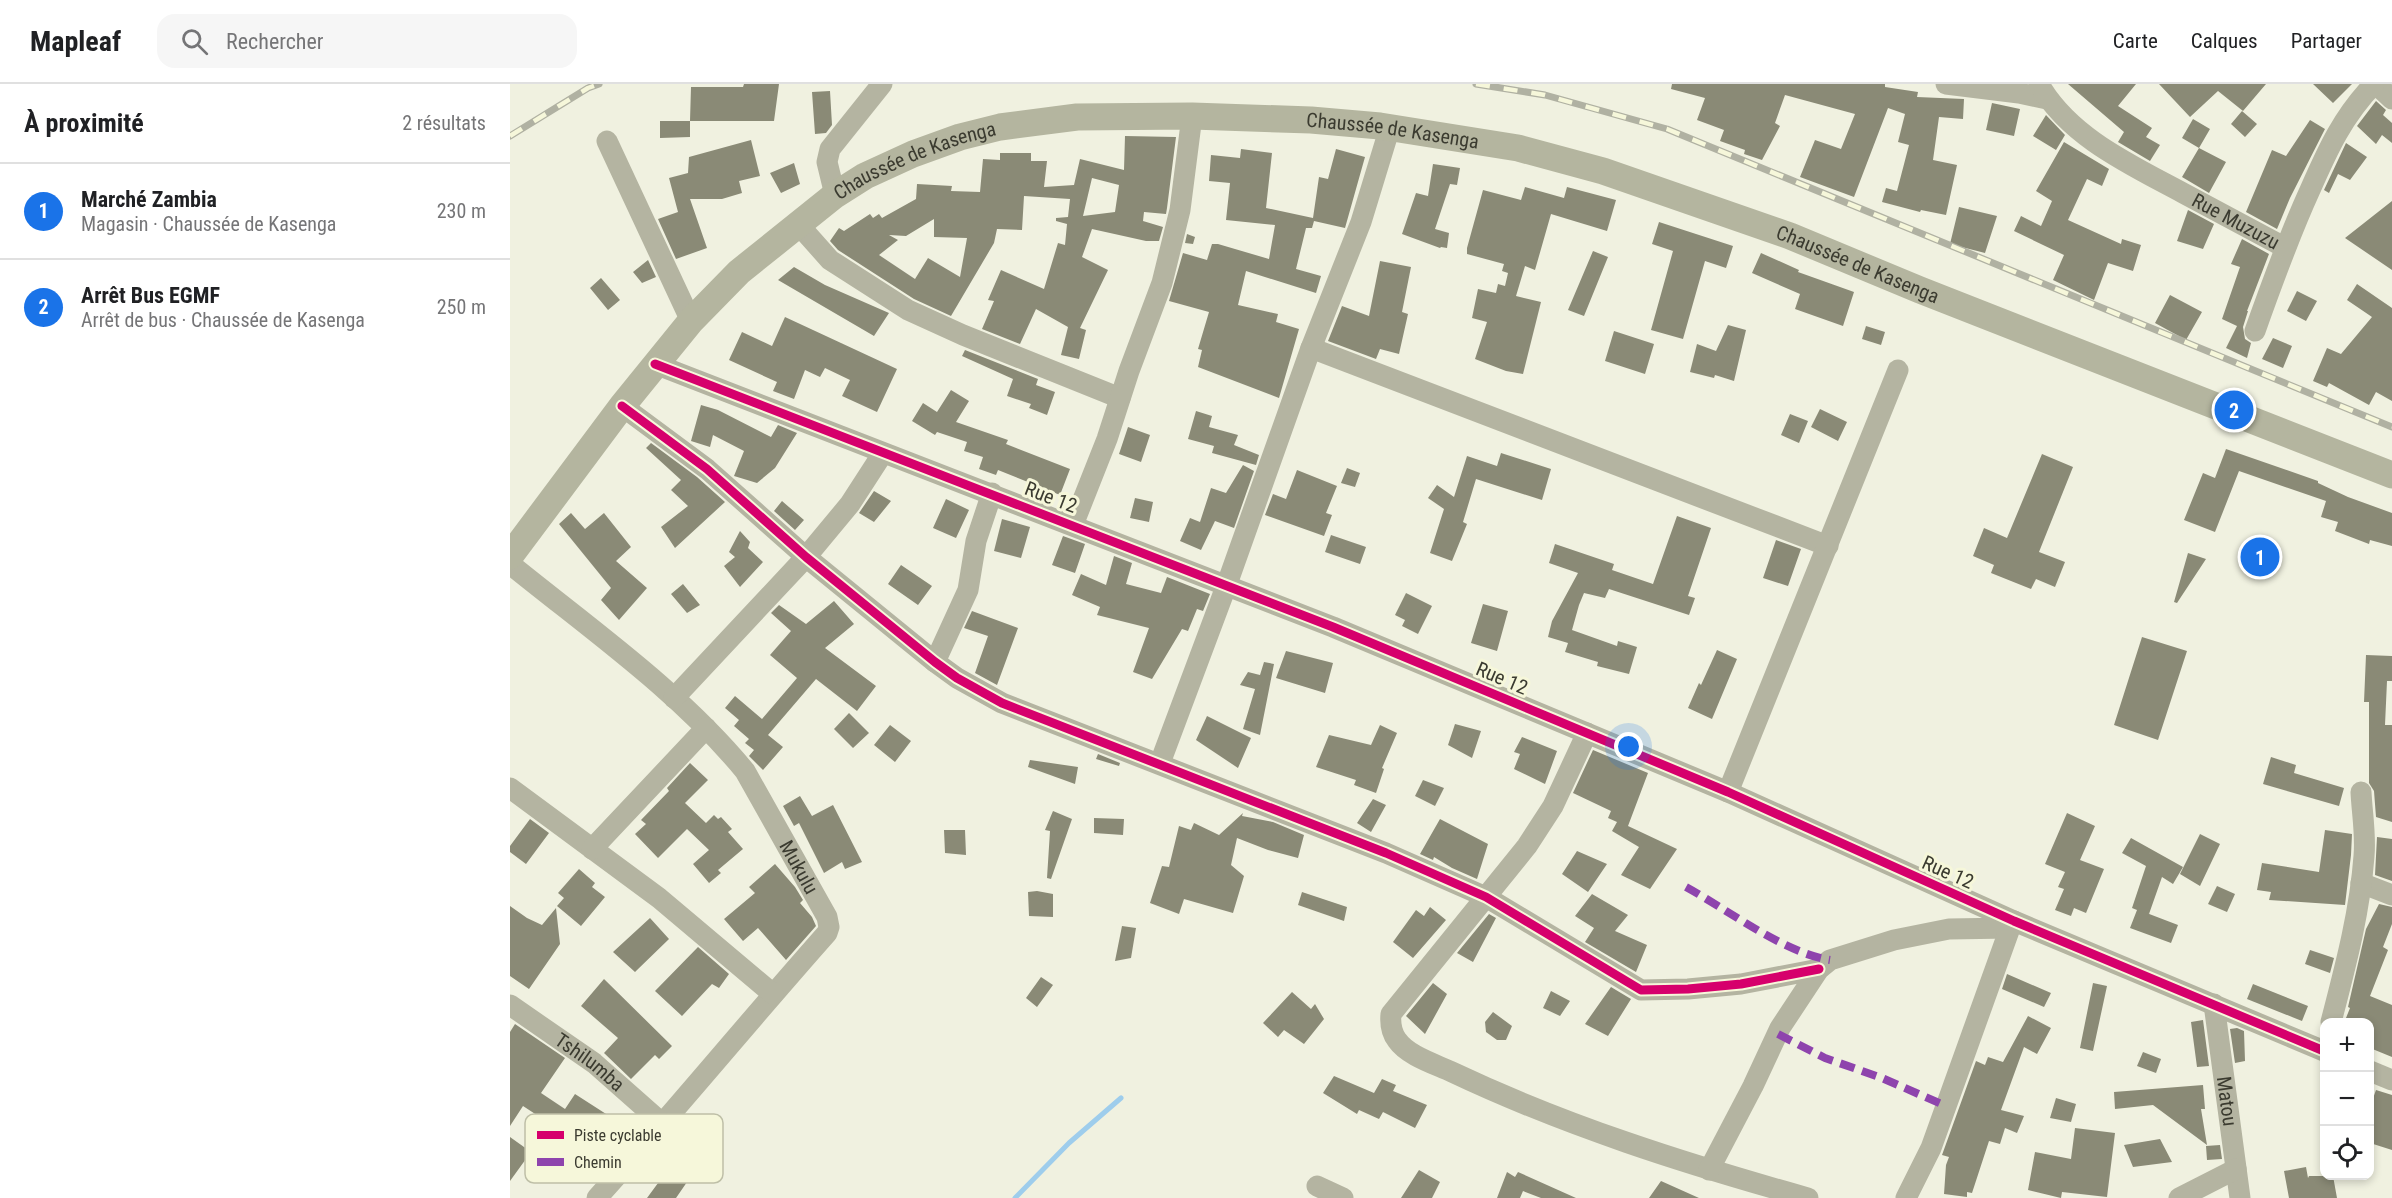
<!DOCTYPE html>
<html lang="fr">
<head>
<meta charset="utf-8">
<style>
  body { margin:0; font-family:"Roboto Condensed",sans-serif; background:#f6f6f6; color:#202124 }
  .controls { position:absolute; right:18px; bottom:18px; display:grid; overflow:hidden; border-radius:12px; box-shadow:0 3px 9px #0003 }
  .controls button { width:54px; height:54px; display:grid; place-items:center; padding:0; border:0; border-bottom:2px solid #e0e0e0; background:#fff; color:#202124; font:30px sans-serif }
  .you { position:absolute; left:1119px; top:663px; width:21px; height:21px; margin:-15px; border:4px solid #fff; border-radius:50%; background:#1a73e8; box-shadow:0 0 0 9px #1a73e833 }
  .badge { display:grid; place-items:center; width:39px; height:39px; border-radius:50%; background:#1a73e8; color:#fff; font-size:20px; font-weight:700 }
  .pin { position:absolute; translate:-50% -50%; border:3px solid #fff; box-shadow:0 2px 6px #0006 }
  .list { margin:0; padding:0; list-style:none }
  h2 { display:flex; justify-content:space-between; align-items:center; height:78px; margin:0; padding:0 24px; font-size:26px }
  h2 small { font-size:20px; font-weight:400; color:#757577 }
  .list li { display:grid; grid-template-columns:39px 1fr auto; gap:18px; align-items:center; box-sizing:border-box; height:96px; padding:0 24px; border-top:2px solid #e0e0e0 }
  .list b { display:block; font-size:22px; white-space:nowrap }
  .list p { margin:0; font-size:20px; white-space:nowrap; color:#757577 }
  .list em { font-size:20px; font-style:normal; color:#757577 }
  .icon { flex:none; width:33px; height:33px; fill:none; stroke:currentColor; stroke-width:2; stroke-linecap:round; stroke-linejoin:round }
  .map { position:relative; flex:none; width:1882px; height:1114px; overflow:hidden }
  header { display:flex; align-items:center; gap:36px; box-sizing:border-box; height:84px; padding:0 30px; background:#fff; border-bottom:2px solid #e0e0e0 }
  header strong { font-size:28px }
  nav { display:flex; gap:33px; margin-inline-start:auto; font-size:21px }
  .search { width:420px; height:54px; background:#f6f6f6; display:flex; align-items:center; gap:15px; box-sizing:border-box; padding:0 21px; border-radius:18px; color:#757577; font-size:22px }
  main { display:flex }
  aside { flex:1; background:#fff }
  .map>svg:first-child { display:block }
</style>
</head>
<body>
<header>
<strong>Mapleaf</strong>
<div class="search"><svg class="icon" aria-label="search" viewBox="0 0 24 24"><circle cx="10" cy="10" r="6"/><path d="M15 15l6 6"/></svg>Rechercher</div>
<nav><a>Carte</a><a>Calques</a><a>Partager</a></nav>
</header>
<main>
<aside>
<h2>À proximité<small>2 résultats</small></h2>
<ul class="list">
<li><span class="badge">1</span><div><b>Marché Zambia</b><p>Magasin · Chaussée de Kasenga</p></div><em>230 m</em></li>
<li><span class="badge">2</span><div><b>Arrêt Bus EGMF</b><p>Arrêt de bus · Chaussée de Kasenga</p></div><em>250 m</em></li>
</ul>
</aside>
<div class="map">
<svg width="1882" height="1114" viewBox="0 0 1882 1114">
  <rect width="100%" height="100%" fill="#f0f1e0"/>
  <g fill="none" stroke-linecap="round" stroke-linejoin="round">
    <path stroke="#9ecdec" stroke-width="5" d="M505 1114 559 1059 611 1014"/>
  </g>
  <path fill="#8a8a76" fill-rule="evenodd" d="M234 0H269L264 37H180L181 3H233Z
    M1162 0H1375V3L1408 8 1407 13 1454 15 1453 35 1429 33 1423 76 1447 81 1436 131 1411 126 1410 128 1372 118 1376 104 1387 107 1399 61 1388 58 1395 30 1378 24 1344 113 1290 93 1305 56 1331 65 1345 30 1275 11 1265 39 1270 42 1252 76 1234 70 1235 66 1210 57 1214 46 1187 36 1195 14 1161 5Z
    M1558 0H1626L1608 22 1642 44 1636 53 1650 61 1640 77 1608 58 1614 48Z
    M1649 0H1756L1733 27 1708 7 1680 33Z
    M1803 0H1842L1823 19Z
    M320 7 322 41 316 49 305 50 302 8Z
    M1866 17 1876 26 1873 31 1882 39V59L1872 51 1866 60 1847 42Z
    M1482 19 1510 25 1504 52 1476 46Z
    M1732 27 1747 40 1735 53 1721 40Z
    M1536 31 1555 51 1546 66 1523 52Z
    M1683 35 1700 45 1689 64 1672 54Z
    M1800 36 1815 45 1780 114 1767 145 1736 128 1762 66 1776 72Z
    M150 37H180V53L150 54Z
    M615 52 666 53 657 124 656 130 634 128 633 137 653 143 649 157H636L582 145 572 173 598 186 570 244 576 246 569 275 551 271 558 243 526 225 510 260 472 245 484 217 478 216 491 186 534 205 548 159 555 161 557 140 546 137V134L558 133 560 115 514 112 512 146 487 145 484 159 441 232 404 215 328 166 320 157 329 144 334 147 360 130 363 134 369 130 372 134 406 115 407 100 442 102 441 107 470 108 473 75 490 76V69H521V77H537L534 103 564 101 570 75 614 86ZM582 94 609 101 605 128 573 132ZM424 135V153L457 154 450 193 418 174 405 195 369 171 388 156 379 151 396 152Z
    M241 56 250 92 229 97 232 109 212 115H180L197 164 166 175 148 135 168 128 159 94 178 89 179 73Z
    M1554 58 1599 85 1592 102 1577 95 1558 136 1611 160 1612 155 1631 161 1623 187 1598 179 1584 216 1543 196 1554 171 1504 147 1511 132 1531 142 1542 117 1526 107Z
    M1836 59 1857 73 1840 96 1828 90 1819 109 1814 106Z
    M1689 64 1716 78 1699 109 1672 93Z
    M731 65 762 69 756 124 803 134 809 93 818 95 826 65 855 73 835 144 804 137 802 144H796L786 185 811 192 806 209 736 187 728 221 768 230 766 238 789 245 769 314 688 283 692 266 688 265 699 228 659 217 673 169 697 176 702 160H708L759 175 765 141 716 136 720 99 699 97 701 71 730 74Z
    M284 79 290 100 271 109 260 89Z
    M923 80 950 84 947 101 940 100 925 145 939 149 937 164 931 163 930 164 892 150 906 109 918 112Z
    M1015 103 1054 114 1057 103 1106 116 1097 147 1041 130 1025 186 1015 182 1006 212 1031 218 1013 290 996 287 965 275 977 238 962 234 968 205 986 209 988 200 995 202 998 189 992 187 994 180 957 170V164L973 106 1011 116Z
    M1882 117V186L1835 154Z
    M1449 123 1487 132 1475 169 1440 160Z
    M1678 126 1704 140 1693 165 1667 157Z
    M1149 138 1223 162 1216 184 1195 177 1173 255 1141 246 1163 167 1142 160Z
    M677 150 685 153 683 160 675 159Z
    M1732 155 1759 170 1737 227H1738L1733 243 1735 255 1741 259 1737 274 1716 264 1727 242 1712 235 1730 183 1721 180Z
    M1083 167 1098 173 1074 232 1058 226Z
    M1251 169 1289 186 1288 188 1344 208 1333 242 1285 225 1290 210 1242 189Z
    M138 176 146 193 132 199 123 188Z
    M870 177 901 183 892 228 898 230 889 270 870 265 866 275 818 257 832 222 859 232Z
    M284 183 315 201 379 229 364 252 268 196Z
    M91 194 110 216 98 226 80 204Z
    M1847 200 1882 224V317L1866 308 1859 321 1819 299 1817 303 1803 297 1817 264 1831 270 1862 233 1837 216Z
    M1787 207 1807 217 1796 237 1777 227Z
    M1660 211 1692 228 1676 256 1645 239Z
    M275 233 387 285 367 328 332 312 340 296 315 284 310 293 295 286 284 315 263 307 267 298 219 276 232 248 262 262Z
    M1218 241 1236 246 1224 297 1205 291 1204 294 1180 288 1187 260 1206 267Z
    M1356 242 1375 248 1371 261 1352 255Z
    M1104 247 1144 260 1135 290 1095 277Z
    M1763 254 1782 262 1773 284 1752 275Z
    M455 266 528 295 526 301 545 308 537 331 519 324 521 320 497 312 503 295 452 272Z
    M441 306 459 317 446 338 498 356 496 360 560 385 550 411 488 386 486 391 469 385 473 373 454 367 457 358 427 348 425 351 402 337 413 319 427 328Z
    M191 321 208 326 261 353 268 341 287 349 265 384 247 399 224 392 234 367 203 351 200 363 181 357Z
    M1310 325 1337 338 1328 357 1301 343Z
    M686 327 702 332 699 343 728 351 724 361 749 371 746 381 702 369 704 362 678 355Z
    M1280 330 1298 337 1289 359 1271 351Z
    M618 343 640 351 631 378 609 370Z
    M141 359 187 393 215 418 165 464 151 443 178 422 161 406 171 396 136 364Z
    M1716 365 1808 397V399L1838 413 1882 429V462L1860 456 1859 460 1825 447 1828 438 1811 433 1816 417 1729 387 1705 448 1674 436 1693 389 1705 394Z
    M991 369 1041 385 1032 416 966 395 953 438 957 440 942 477 920 469 934 425 918 414 927 401 944 413 957 372 987 382Z
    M1532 370 1563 383 1529 468 1555 478 1545 503 1526 495 1521 505 1481 489 1484 481 1463 472 1474 444 1497 454Z
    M733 381 744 387 724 444 705 437 691 466 670 457 680 434 690 438 701 404 716 409Z
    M837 384 850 389 845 403 831 399Z
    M787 386 827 402 816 429 822 431 814 452 755 431 763 410 776 415Z
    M364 407 381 417 364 438 349 429Z
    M625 414 643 418 639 438 620 434Z
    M436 415 459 426 446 454 423 444Z
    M272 417 294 436 285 446 264 427Z
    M61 429 75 445 94 429 121 463 106 477 137 504 109 536 91 516 101 504 49 440Z
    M1167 432 1201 444 1178 512 1185 514 1179 531 1099 505 1095 514 1074 509 1069 521 1062 546 1107 562 1108 557 1127 563 1119 590 1087 582 1088 578 1055 568 1058 559 1038 553 1042 537 1068 489 1039 479 1045 460 1104 480 1102 486 1143 500Z
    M492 435 520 443 511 474 484 467Z
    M230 447 240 458 238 464 253 478 230 503 214 482 225 473 219 468Z
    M821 451 856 463 850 480 815 468Z
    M553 452 575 460 565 489 542 481Z
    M1266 456 1291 465 1278 502 1253 494Z
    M1678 469 1696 475 1667 519 1664 518Z
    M604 472 622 479 616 500 651 509 657 493 700 510 693 527 687 525 678 547 672 545 642 595 623 588 639 544 587 531 590 523 562 511 571 490 596 501Z
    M391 481 422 502 408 521 378 500Z
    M173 500 190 521 177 529 161 510Z
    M896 509 922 522 908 550 892 542 895 536 885 531Z
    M324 517 344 540 315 564 366 602 347 627 306 595 258 651 273 663 253 686 239 672 244 666 235 659 239 655 224 642 229 636 215 624 225 612 252 635 287 594 260 571 281 547 261 529 269 521 296 540Z
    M973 520 998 527 987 567 961 559Z
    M462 527 508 544 487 601 465 589 478 552 454 544Z
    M1632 553 1677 567 1648 656 1604 641Z
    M1207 566 1227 575 1202 635 1178 624 1189 599 1191 601Z
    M776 567 823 579 815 609 766 594Z
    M1856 571 1882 572V597H1877L1875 641H1882V738L1866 733 1864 707 1859 699V618H1854Z
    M754 578 764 580 750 651 733 645 745 605 730 601 738 588 750 591Z
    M339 629 359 649 343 664 324 645Z
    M697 632 741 654 728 684 686 656Z
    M945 640 971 647 962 674 938 661Z
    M380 641 401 657 385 678 364 661Z
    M870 641 887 649 872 684 874 685 866 709 844 701 846 696 806 683 819 651 861 661Z
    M1012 653 1047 667 1035 700 1004 685 1010 670 1004 668Z
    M1083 666 1138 689 1118 742 1167 765 1140 805 1111 791 1129 763 1102 747 1107 738 1098 734 1101 727 1063 709Z
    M588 670 610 679 609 682 586 675Z
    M1761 673 1786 681 1784 689 1834 704 1829 722 1753 700Z
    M520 676 568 683 565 700 518 683Z
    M180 679 198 696 175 719 196 739 204 731 208 735 211 733 222 745 218 748 233 765 208 786 211 789 199 799 183 780 199 766 177 745 148 774 125 750 136 740 131 736 159 707 157 704Z
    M913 696 934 704 925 722 905 712Z
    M290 712 302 732 323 721 352 778 335 785 332 778 314 789 289 739 284 742 273 722Z
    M863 715 876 721 861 748 847 739Z
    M543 727 562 735 541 795 537 794 540 747 535 746Z
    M733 729 732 732 763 738 794 751 788 774 758 766 727 754 721 781 734 792 723 829 674 815 669 830 640 819 652 782 659 783 669 742 681 746 684 739 709 751Z
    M1557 729 1585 742 1570 776 1594 785 1576 829 1564 824 1561 832 1545 826 1554 805 1548 803 1555 788 1535 780Z
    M584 734 614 735 613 751 584 749Z
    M20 735 39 749 16 780 0 768V762Z
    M930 735 978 760 967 795 942 784 924 773 923 776 910 770Z
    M434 746H455L456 771 435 769Z
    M1815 746 1842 750 1841 771 1835 821 1759 816 1761 808 1747 806 1752 779 1809 788Z
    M1690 750 1710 760 1690 802 1670 790Z
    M1867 753 1882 755V797L1865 791Z
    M1621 754 1673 783 1663 800 1652 793 1639 830 1634 828 1668 841 1661 859 1620 844 1627 826 1622 824 1636 782 1612 769Z
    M1067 767 1097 780 1078 808 1052 790Z
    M265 780 285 803 293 816 290 819 302 833 306 842 276 876 248 844 233 857 214 835 245 809 239 803Z
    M69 785 85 799 82 803 95 813 71 842 47 822 54 814 48 809Z
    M1707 802 1725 810 1717 828 1698 820Z
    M527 807 543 810V833L519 832 518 808Z
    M792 808 837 823 834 837 788 821Z
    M1082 810 1118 831 1105 847 1137 861 1126 888 1075 858 1084 844 1065 832Z
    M1869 820 1882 823V840L1873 863 1878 866 1860 912 1882 921V973L1860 964V939H1834L1840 924 1838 923 1856 845Z
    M0 822 17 834 32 841 46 824 50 860 19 905 0 892Z
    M920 823 936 836 903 874 883 858 906 826 914 832Z
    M979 830 986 834 963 878 947 869Z
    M140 834 159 855 125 888 103 868Z
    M612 842 626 844 621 874 605 877Z
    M188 863 219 890 209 904 202 900 172 932 145 907Z
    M1800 866 1824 874 1820 889 1795 880Z
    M1497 890 1541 909 1534 923 1492 905Z
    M531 893 543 901 527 923 516 914Z
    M94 895 162 962 149 975 145 971 121 995 94 969 108 954 71 922Z
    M923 899 937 910 915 950 896 932Z
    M1583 899 1597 902 1583 967 1570 964Z
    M1743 900 1798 922 1792 937 1737 915Z
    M1101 903 1121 915 1098 952 1075 940Z
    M1041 907 1060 917 1050 932 1033 924Z
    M782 908 801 925 805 920 814 935 794 960 774 946 768 953 753 939Z
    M983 928 1002 942 996 956H987L976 948 975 938Z
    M1518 932 1541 944 1527 970 1514 963 1491 1026 1514 1032 1507 1049 1495 1044 1490 1060 1479 1057 1462 1109 1457 1108V1113L1434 1110 1436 1081 1439 1073 1432 1071 1466 977 1475 981 1478 973 1493 978Z
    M1693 936 1699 982 1687 983 1681 938Z
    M5 940 55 974 31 1009 55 1025 65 1010 107 1037 79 1079 88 1087 78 1098 26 1055 39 1039 13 1022 0 1042V948Z
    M1727 944 1734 947 1735 977 1725 979 1720 945Z
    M1633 968 1651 975 1646 989 1627 982Z
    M824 992 864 1009 872 995 886 1001 883 1007 917 1021 905 1044 873 1028 869 1035 849 1026 847 1030 813 1009Z
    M1693 1001 1695 1025H1691L1697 1061 1643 1021 1605 1025 1604 1008Z
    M1866 1006 1882 1011V1066L1860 1059V1023Z
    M1546 1014 1566 1020 1561 1038 1540 1034Z
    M1565 1044 1605 1049 1597 1113 1552 1108 1551 1114 1518 1106 1525 1068 1561 1075Z
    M0 1053 21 1068 0 1097Z
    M1650 1055 1662 1078 1623 1083 1614 1061Z
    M1710 1061 1712 1075 1697 1076 1696 1062Z
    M169 1074 186 1085 166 1114H137L151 1095 153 1097Z
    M1796 1083 1798 1094 1799 1092H1823L1827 1114H1779L1774 1087Z
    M909 1086 930 1098 922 1114H891Z
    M997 1088 1005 1093 1008 1088 1066 1114H1031L1013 1107 1010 1114H987Z
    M1151 1097 1189 1114H1139Z"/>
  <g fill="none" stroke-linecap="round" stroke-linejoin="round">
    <g stroke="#b4b4a1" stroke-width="21">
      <path d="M1436 0 1509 9 1537 15"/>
      <path id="s1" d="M1529 0C1559 53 1621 81 1673 109 1707 127 1740 145 1774 163"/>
      <path d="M1866 0 1882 15"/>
      <path d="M97 57 181 237"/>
      <path d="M325 111 317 78 320 65 372 0"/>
      <path d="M288 140 320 176 398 226 453 251 610 314"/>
      <path d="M1745 247C1762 199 1779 152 1800 106 1818 65 1833 32 1864 0"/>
      <path d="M801 264 1318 462"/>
      <path d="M145 280 823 543 1218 708 1504 837 1814 967"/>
      <path d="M112 322 197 385 296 473 425 578 447 594 492 619 876 769 976 813 1131 906 1178 905 1231 900 1309 885"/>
      <path d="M563 441 597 355 619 287 652 199 670 126 682 32"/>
      <path id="s2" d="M0 480C80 545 169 607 235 687L317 833 319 843 317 849C239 937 165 1027 87 1114"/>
      <path d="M425 578 458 506 466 457 482 409"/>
      <path d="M164 614 296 473 340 420 373 369"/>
      <path d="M1077 649 1043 722 1017 762 881 930C880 940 881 948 887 956 898 972 925 980 942 988 1056 1042 1176 1080 1298 1114"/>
      <path d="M650 679 717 500 801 264 851 138 880 43"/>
      <path d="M0 704 149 814 263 910"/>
      <path d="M1218 708 1388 286"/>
      <path d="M82 765 196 644"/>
      <path d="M1851 799 1882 811"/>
      <path id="s3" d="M1704 920 1730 1114"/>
      <path id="s4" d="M0 921 84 979 153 1040"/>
      <path d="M1821 938C1835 884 1850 828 1854 772 1856 751 1852 729 1851 708"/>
      <path d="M1860 987 1882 996"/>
      <path d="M1199 1086 1243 1002 1270 944 1309 885 1320 876 1384 856 1439 845 1500 844"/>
      <path d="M807 1102 833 1114"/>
      <path d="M1396 1114 1421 1064 1500 844 1504 837"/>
      <path d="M1669 1114 1726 1085"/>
    </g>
    <path stroke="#b4b59f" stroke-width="27" id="s5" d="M0 472 112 322 181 237 229 188 325 111 355 92 403 70 450 53 490 43 567 33 682 32 801 36 870 42 1008 64 1093 87 1280 152 1410 206 1882 391"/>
    <defs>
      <path id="rail" d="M966 0 1035 11 1157 45 1882 343
        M0 52 78 4 89 0"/>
    </defs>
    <use href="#rail" stroke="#b0b1a2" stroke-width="7"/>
    <use href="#rail" stroke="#f6f7da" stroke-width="4.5" stroke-dasharray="14" stroke-linecap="butt"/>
    <path stroke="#8e44ad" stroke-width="8" stroke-dasharray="15 8" stroke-linecap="butt" d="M1176 803C1218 826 1274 869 1320 876
      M1268 950 1315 974 1372 994 1436 1022"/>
    <defs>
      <path id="cycleway" d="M145 280 823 543 1218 708 1504 837 1814 967
        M112 322 197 385 296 473 425 578 447 594 492 619 876 769 976 813 1131 906 1178 905 1231 900 1309 885"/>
    </defs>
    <use href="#cycleway" stroke="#f6f7da" stroke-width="13"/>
    <use href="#cycleway" stroke="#d6006c" stroke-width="9"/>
  </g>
  <g text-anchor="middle" stroke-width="6" stroke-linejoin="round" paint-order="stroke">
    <g font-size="20" fill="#3b3b30" stroke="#f6f7da">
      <text dy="7" stroke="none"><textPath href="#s5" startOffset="1062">Chaussée de Kasenga</textPath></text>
      <text dy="7" stroke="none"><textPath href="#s5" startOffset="576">Chaussée de Kasenga</textPath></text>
      <text dy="7" stroke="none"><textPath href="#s1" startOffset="243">Rue Muzuzu</textPath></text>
      <text dy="7" stroke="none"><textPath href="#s5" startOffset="1548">Chaussée de Kasenga</textPath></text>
      <text transform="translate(541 413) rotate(21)" y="7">Rue 12</text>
      <text transform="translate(992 594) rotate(23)" y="7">Rue 12</text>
      <text dy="7" stroke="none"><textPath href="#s2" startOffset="424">Mukulu</textPath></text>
      <text transform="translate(1438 788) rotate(24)" y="7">Rue 12</text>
      <text dy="7" stroke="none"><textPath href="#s4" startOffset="98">Tshilumba</textPath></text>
      <text dy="7" stroke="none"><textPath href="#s3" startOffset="98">Matou</textPath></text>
    </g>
  </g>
  <rect x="15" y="1030" width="198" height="69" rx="9" fill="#f6f7da" stroke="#bebfa7" stroke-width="1.5"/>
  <rect x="27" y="1047" width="27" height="8" fill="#d6006c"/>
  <rect x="27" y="1074" width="27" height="8" fill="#8e44ad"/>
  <g font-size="16" fill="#3b3b30">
    <text x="64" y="1057">Piste cyclable</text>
    <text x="64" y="1084">Chemin</text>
  </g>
</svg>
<div class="controls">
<button>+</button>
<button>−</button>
<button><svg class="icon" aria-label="locate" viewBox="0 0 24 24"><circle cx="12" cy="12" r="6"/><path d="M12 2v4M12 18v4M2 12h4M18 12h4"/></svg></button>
</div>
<div class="you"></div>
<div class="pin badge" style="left:1750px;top:473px">1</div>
<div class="pin badge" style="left:1724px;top:326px">2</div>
</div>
</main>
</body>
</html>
